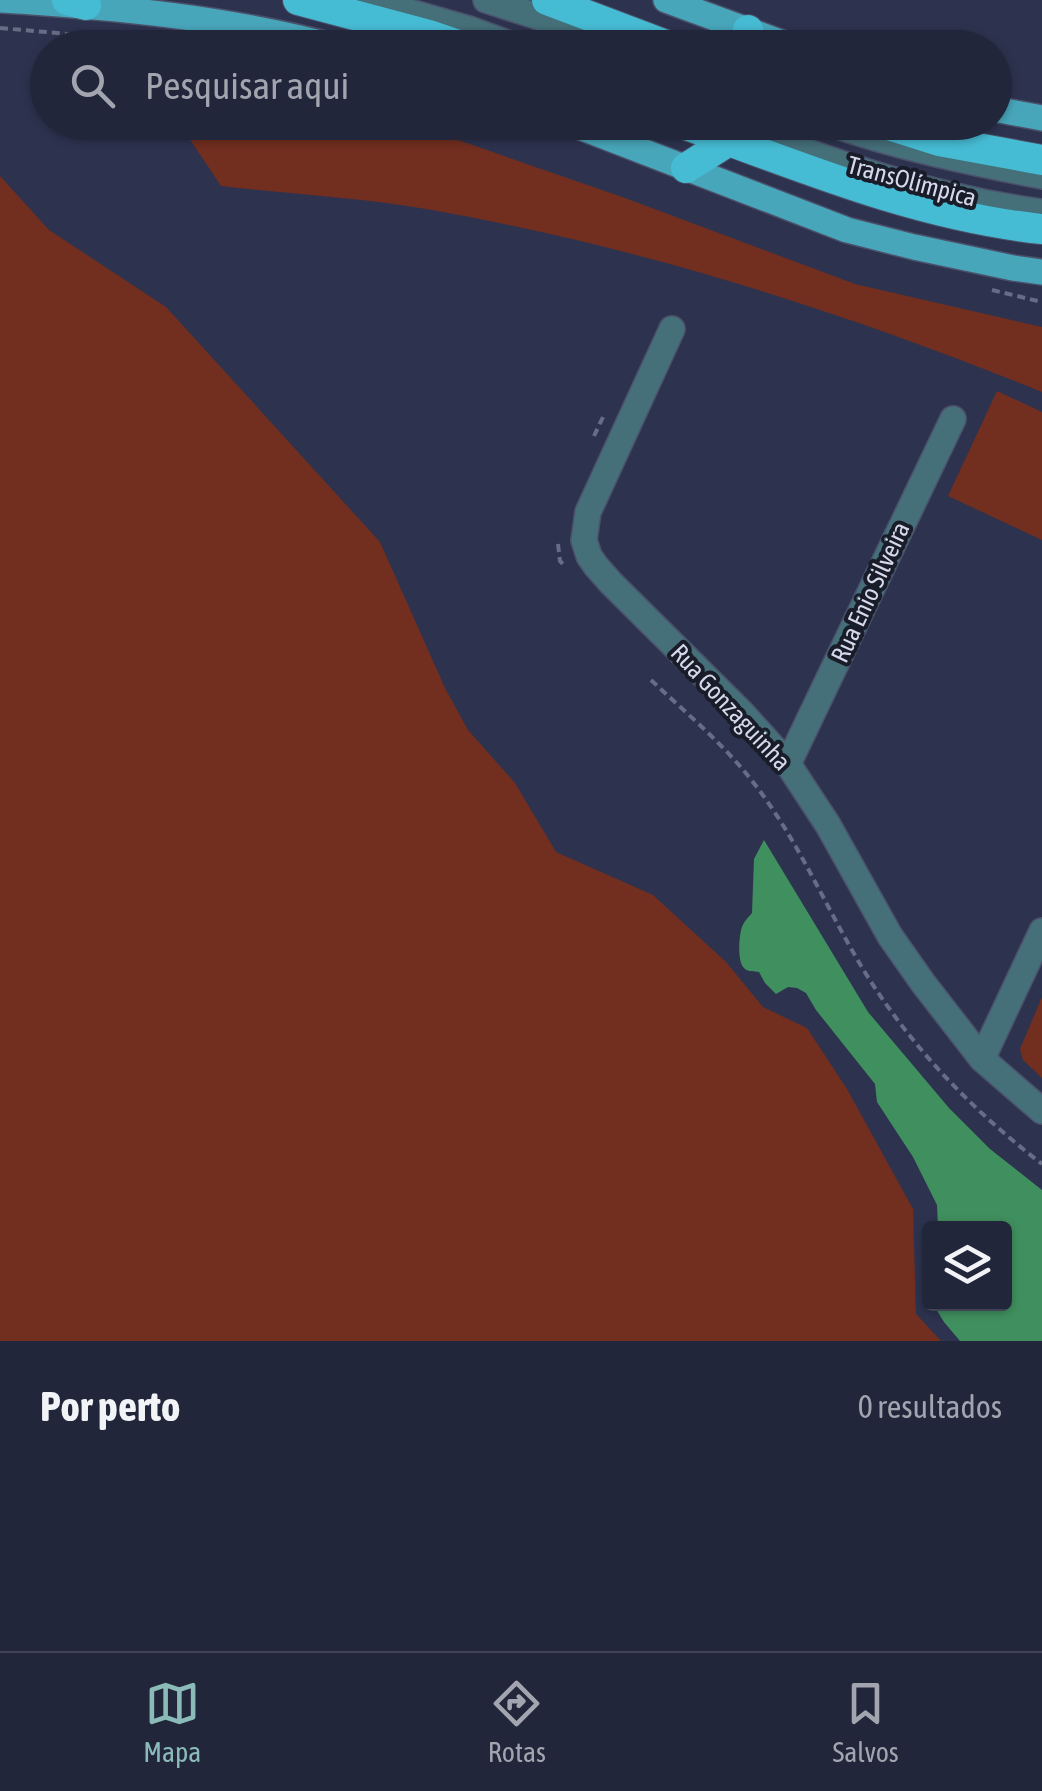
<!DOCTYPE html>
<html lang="pt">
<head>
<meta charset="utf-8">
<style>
  body { margin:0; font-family:"Asap Condensed",sans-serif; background:#2e3246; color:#f1f3f6 }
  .controls { position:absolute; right:30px; bottom:30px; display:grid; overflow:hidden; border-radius:10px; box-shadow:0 2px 8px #0004 }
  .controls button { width:90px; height:90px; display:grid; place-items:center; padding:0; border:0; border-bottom:2px solid #3f4355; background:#22263b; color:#f1f3f6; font:50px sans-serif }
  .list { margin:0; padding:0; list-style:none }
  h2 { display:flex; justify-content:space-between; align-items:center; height:130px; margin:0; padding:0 40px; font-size:42px }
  h2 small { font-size:32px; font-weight:400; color:#a2a5af }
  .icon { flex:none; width:55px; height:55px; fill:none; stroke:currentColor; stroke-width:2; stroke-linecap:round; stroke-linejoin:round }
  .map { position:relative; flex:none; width:1042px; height:1341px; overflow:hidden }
  .search { position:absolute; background:#22263b; box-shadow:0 2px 8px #0004; left:30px; right:30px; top:30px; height:110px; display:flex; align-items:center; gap:25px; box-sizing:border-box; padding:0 35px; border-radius:55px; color:#a2a5af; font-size:38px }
  .sheet { height:310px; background:#22263b }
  nav { display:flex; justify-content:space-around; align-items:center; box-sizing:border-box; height:140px; border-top:2px solid #3f4355; background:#22263b; font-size:28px; color:#a2a5af }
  nav a { display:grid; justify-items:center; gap:5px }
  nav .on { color:#8bbbb9 }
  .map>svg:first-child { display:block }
</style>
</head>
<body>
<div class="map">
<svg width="1042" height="1341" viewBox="0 0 1042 1341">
  <rect width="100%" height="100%" fill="#2d334f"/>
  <path fill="#722e1f" d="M179 123H409L625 198 855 284 1042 327V392C845 312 641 247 432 210 364 198 290 194 221 186Z
    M0 176 49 230 166 307 380 542 445 688 468 730 515 783 556 852 653 895 726 962 763 1007 807 1028 847 1089 913 1209 916 1314 941 1341H0Z
    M997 391 1042 412V540L948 496Z
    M1042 997V1078L1023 1060 1020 1049Z"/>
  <path fill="#40905f" d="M764 840 868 1012 949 1108 990 1149 1042 1190V1341H960L944 1322 933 1304H1004V1228H938L937 1205 913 1157 877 1102 875 1084 816 1010 806 993 797 988 788 987 776 994 765 983 759 972C755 971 747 972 744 968 737 961 739 935 742 927 745 920 748 918 752 913L754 859Z"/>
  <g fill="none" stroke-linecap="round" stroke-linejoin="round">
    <defs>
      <path id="minor" d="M368 0 469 29 521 48
        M486 0 567 26 624 48
        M727 122C828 161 934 198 1042 212
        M826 122C896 147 969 162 1042 176
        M672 329 588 512 584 540 589 556 596 566 611 583 741 712 788 764 828 825 890 936 923 983 982 1059 1042 1111
        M788 764 953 419
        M982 1059 1042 931"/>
      <path id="major" d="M1 0C115 7 230 18 340 48
        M666 0 796 48
        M994 109 1042 118
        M567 122 847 230 914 247 1013 268 1042 272"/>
      <path id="highway" d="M67 0 86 5
        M298 0 429 35 467 48
        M547 0 674 48
        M748 30 753 48
        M678 122C796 165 916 216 1042 229
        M879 122 939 141 1042 160
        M686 168 724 144 745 122"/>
    </defs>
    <use href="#minor" stroke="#4b516b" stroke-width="28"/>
    <use href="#major" stroke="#4b516b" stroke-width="28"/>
    <use href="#highway" stroke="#4b516b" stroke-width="32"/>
    <path stroke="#686d86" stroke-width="4" stroke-dasharray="8 5" stroke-linecap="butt" d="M0 28 195 45
      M527 122 546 130
      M992 290 1042 302
      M594 436 603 417
      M558 544 560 561 566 567
      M651 680C684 711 720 741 749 777 797 836 826 909 866 974 913 1049 972 1110 1042 1164"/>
    <use href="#minor" stroke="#456f79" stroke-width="25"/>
    <use href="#major" stroke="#48a6bb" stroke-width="25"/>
    <use href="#highway" stroke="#46bcd4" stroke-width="30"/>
  </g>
  <g text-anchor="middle" stroke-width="8" stroke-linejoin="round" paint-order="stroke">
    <g font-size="25" fill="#d5d9eb" stroke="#191c29">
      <text transform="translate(912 181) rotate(15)" y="9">TransOlímpica</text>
      <text transform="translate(870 592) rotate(-65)" y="9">Rua Enio Silveira</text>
      <text transform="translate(731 707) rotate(47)" y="9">Rua Gonzaguinha</text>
    </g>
  </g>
</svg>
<div class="controls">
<button><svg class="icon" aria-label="layers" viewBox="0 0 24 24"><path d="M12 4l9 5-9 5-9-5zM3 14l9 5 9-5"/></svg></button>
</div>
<div class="search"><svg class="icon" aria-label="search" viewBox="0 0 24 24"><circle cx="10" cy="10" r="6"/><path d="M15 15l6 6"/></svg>Pesquisar aqui</div>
</div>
<section class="sheet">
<h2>Por perto<small>0 resultados</small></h2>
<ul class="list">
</ul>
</section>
<nav>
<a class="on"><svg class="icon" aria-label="map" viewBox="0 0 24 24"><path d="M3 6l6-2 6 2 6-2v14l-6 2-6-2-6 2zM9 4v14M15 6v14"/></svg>Mapa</a>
<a><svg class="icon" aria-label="directions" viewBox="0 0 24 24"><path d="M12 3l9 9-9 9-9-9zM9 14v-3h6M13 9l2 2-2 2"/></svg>Rotas</a>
<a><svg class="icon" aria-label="saved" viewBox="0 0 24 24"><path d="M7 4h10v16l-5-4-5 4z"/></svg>Salvos</a>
</nav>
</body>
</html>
